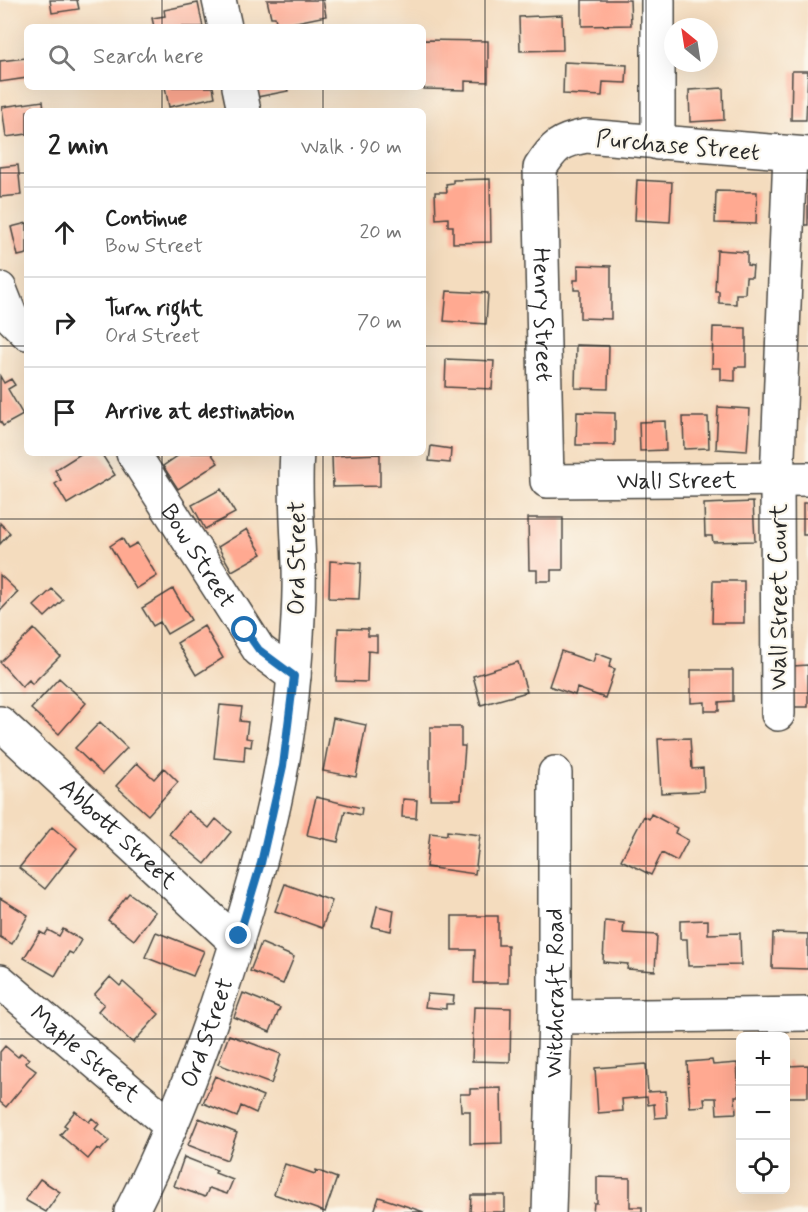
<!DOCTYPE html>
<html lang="en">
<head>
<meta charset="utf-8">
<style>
  body { margin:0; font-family:Mynerve,sans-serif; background:#f2f2f2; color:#222 }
  .controls { position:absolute; right:18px; bottom:18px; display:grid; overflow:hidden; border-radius:9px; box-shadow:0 6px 24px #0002 }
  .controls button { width:54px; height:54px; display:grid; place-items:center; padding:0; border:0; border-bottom:2px solid #e0e0e0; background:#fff; color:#222; font:30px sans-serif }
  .compass { position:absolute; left:664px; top:18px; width:54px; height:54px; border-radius:50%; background:#fff; box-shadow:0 6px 24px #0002; rotate:330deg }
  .stop { position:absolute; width:18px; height:18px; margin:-14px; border:4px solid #1f6fb2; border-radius:50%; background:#fff }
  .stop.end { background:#1f6fb2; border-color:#fff; box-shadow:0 2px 6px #0008 }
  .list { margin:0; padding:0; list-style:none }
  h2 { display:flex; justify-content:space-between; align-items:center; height:78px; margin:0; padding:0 24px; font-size:26px }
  h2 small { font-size:20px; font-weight:400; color:#767676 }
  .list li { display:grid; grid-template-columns:39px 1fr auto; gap:18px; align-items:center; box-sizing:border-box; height:90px; padding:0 24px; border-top:2px solid #e0e0e0 }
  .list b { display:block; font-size:22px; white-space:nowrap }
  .list p { margin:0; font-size:20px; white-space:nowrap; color:#767676 }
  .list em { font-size:20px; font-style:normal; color:#767676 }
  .icon { flex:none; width:33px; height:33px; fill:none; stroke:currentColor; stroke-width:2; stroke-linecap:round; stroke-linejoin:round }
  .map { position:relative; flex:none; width:808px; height:1212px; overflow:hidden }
  .search { position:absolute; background:#fff; box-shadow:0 6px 24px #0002; left:24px; top:24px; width:402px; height:66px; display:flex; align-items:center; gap:15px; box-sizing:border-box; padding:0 21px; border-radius:9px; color:#767676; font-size:22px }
  .panel { position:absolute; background:#fff; box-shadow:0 6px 24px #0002; left:24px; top:108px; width:402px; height:348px; border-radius:9px }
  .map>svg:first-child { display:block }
</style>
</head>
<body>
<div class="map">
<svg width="808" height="1212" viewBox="0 0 808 1212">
  <rect width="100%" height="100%" fill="#fbf7ec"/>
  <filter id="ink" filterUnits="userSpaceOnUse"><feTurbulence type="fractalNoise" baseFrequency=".0167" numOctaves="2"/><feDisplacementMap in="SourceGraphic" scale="12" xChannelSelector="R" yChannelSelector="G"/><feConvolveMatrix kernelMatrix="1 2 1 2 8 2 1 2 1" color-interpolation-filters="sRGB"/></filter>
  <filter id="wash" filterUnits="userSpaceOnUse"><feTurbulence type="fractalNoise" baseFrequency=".008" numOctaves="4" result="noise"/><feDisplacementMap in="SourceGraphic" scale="24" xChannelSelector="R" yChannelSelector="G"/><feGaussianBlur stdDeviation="1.35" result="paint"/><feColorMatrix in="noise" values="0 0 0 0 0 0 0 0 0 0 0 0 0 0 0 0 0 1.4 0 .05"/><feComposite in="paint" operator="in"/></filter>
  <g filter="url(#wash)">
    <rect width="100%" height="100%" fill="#f4dcbe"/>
    <g id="blocks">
      <path fill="#ffa991" d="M50 0H77L79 9 52 13Z
        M267 0H323L326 16 277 26 275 17H271Z
        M582 0H630L631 25 582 26Z
        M198 3 203 27H154L152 18 165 16 164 10Z
        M562 15 563 50 520 51 519 17Z
        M423 40 488 41V82L465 81V90L424 89Z
        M26 58 27 78 0 82V61Z
        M564 62 627 65 626 83 603 82 602 96 563 94Z
        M792 71H808L806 120H791Z
        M165 87H213L215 97 169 107Z
        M255 87H287L288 91 257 97Z
        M723 88 724 120 690 122 689 90Z
        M43 101 44 111H27V134L6 137 2 107Z
        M18 165 21 195 0 197V167Z
        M490 179 491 242 453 243V226H448V218L436 219 435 192H447L446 184 453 183V180Z
        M637 180 672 182 670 222 635 220Z
        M804 181H808V225H803Z
        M716 191 757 192 756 224 715 223Z
        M27 223V254L18 256 11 227Z
        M717 250 747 252V265L753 266 752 277H746L745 294H736V304L719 303V291H715Z
        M578 265 611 266V319L580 318V290H574V280H578Z
        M447 291 488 293 486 324 444 321Z
        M713 327 746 328V367H735V381L721 380V368H712Z
        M576 345 609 346 608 389 575 388Z
        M446 359 494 361 492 389 445 387Z
        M0 376 4 383 11 379 15 385 8 389 23 415 3 426 0 421Z
        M718 407 750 409 747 451 716 449Z
        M577 412 615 413V445H576Z
        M683 417H708L709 448 684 449Z
        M665 421 666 450 640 451 639 422Z
        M431 446 451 449 450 463 429 461Z
        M82 453H101L115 475 67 504 55 484 61 480 55 470Z
        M182 453H211L218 463 178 489 163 466Z
        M380 454V486L333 487 332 456Z
        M221 489 235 513 205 529 192 505Z
        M753 502 755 541 713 542 712 536H705L704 504Z
        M803 503H808V535H803Z
        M528 518H563V570H551V581H537V570H529Z
        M0 523 10 533 0 544Z
        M247 529 262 554 232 571 218 547Z
        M122 538 128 548 137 543 157 576 136 589 110 546Z
        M330 561 361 563 359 599 329 598Z
        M0 575 18 592 0 611Z
        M713 581H744V623H712Z
        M52 589 63 600 45 617 34 606Z
        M173 589 191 620 167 634 160 622 153 626 142 608Z
        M204 626 223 658 196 675 177 643Z
        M338 628 368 629V636H377V652L368 651 367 682 336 681Z
        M34 629 60 656 32 684 29 680 22 687 0 662Z
        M561 651 593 662 596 653 612 659 609 667 615 669 605 698 577 688 575 695 549 686Z
        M518 662 527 692 481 705 473 676Z
        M808 665V707H795L793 666Z
        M691 670H733V701L719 702V711H705V702L691 703Z
        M59 678 86 703 59 734 31 709Z
        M220 705 242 707 240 721 248 722 246 738 252 739 251 747 245 746 244 761 214 758Z
        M333 718 366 725 356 777 323 771Z
        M100 722 127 748 102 774 75 748Z
        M430 727H461V746H465L461 799H430Z
        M690 738 692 769 703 768 704 791 661 793 658 739Z
        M137 763 154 779 164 768 178 782 148 815 116 786Z
        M316 797 362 808 361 815 345 811 338 842 307 835Z
        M403 799 417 800 416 818 402 817Z
        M188 811 209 828 216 819 231 832 205 864 169 834Z
        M651 814 677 828 675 833 688 840 677 861 662 853 651 875 621 860 644 816 649 819Z
        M52 827 77 848 45 889 19 868Z
        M447 831 480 835 475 874 426 867 430 833 447 835Z
        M285 884 332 901 322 928 275 911Z
        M129 893 155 912 134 940 108 920Z
        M0 898 28 915 12 944 0 937Z
        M377 906 394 910 391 931 372 927Z
        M452 916H498V945H508V983H474L475 950H452Z
        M708 920V934L740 933 741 965 688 966 687 939H680V921Z
        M605 921 624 923 623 933 657 935 655 971 627 969 628 964 603 962Z
        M63 929 81 940 73 954 69 952 55 976 24 958 40 932 45 935 48 930 59 936Z
        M156 932 204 951 193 976 145 957Z
        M773 933 808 934V969L772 968Z
        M261 943 294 957 283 984 250 971Z
        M110 977 120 986 123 982 159 1014 133 1043 98 1011 104 1004 94 995Z
        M243 993 280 1008 270 1032 234 1017Z
        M427 994 454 996 453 1004H446V1009L425 1007Z
        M474 1007 511 1008 510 1062 472 1061Z
        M229 1035 281 1054 271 1084 218 1064Z
        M5 1046 18 1057 21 1053 29 1059 25 1063 36 1071 6 1107 0 1102V1052Z
        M712 1060 713 1065 737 1063 739 1096H735L736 1113 717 1114 716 1098H704L705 1106 690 1107 687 1062Z
        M786 1061H789V1066L808 1065V1097H786Z
        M646 1064 648 1092 666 1091 667 1117 655 1118 654 1104 648 1105 647 1097 622 1099 623 1111 598 1113 595 1068Z
        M215 1076 263 1096 256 1113 241 1106 237 1117 203 1103Z
        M501 1088 502 1143 470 1144V1111H461L460 1094H470V1089Z
        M75 1111 89 1122 92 1118 99 1124 95 1129 109 1141 100 1151 97 1148 88 1159 60 1135 67 1127 64 1125Z
        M199 1118 237 1133 227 1160 188 1145Z
        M184 1157 217 1170 215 1173 233 1180 227 1194 209 1188 205 1197 174 1186Z
        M285 1164 315 1174 316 1170 337 1178 325 1212 274 1194Z
        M597 1177 630 1178V1207H642V1212H593L594 1203H597Z
        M40 1179 60 1192 46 1212 25 1200Z
        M471 1195H505V1212H470Z
        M379 1197 424 1212H374Z"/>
    </g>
  </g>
  <g filter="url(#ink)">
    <use href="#blocks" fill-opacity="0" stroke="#494641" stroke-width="1.5"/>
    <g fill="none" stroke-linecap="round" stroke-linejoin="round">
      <defs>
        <g id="minor">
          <path d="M219 0 225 27"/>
          <path d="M239 87 244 111"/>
          <path d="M658 143V0"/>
          <path id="s1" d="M808 154 586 136C560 141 554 146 540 168L547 481 808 479"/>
          <path d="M0 289 11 317 27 333"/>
          <path id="s2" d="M133 453 259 650 294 676"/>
          <path d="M778 714 777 481 790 154"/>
          <path id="s3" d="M0 723 237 943"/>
          <path id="s4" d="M0 981 171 1126"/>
          <path d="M555 1017 808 1014"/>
          <path id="s5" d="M131 1212C177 1121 212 1026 241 928 266 846 287 762 294 675 297 640 300 602 299 566 298 528 294 491 297 453"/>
          <path id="s6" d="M549 1212 555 1017V773"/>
        </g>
      </defs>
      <use href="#minor" stroke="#494641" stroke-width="36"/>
      <use href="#minor" stroke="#fff" stroke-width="33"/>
    </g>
  </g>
  <g fill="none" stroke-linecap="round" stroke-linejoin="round" filter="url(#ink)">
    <path stroke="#1f6fb2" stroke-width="8" d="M239 936 261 863 283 766 294 676 259 650 245 630"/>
  </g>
  <path fill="none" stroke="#2b2b2b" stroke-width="1.5" stroke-opacity="0.55" d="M162 0V27M323 0V27M485 0V1212M646 0V1212M162 87V111M323 87V111M0 173H27M423 173H808M0 346H27M423 346H808M162 453V1212M323 453V1212M0 519H808M0 693H808M0 866H808M0 1039H740M786 1039H808"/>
  <g text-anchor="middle" stroke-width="4.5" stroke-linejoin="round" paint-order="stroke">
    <g font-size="24" fill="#2b2b2b" stroke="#fbf7ec">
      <text transform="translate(678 145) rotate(5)" y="8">Purchase Street</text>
      <text dy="8" stroke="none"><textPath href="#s1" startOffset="428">Henry Street</textPath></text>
      <text dy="8" stroke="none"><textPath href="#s1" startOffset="724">Wall Street</textPath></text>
      <text dy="8" stroke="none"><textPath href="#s2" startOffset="122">Bow Street</textPath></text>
      <text transform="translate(296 558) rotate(-90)" y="8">Ord Street</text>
      <text transform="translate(778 597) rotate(-90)" y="8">Wall Street Court</text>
      <text dy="8" stroke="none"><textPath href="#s3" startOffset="162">Abbott Street</textPath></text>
      <text dy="8" stroke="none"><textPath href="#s6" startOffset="219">Witchcraft Road</textPath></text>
      <text dy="8" stroke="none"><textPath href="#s5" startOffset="195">Ord Street</textPath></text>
      <text dy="8" stroke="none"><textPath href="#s4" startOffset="112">Maple Street</textPath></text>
    </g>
  </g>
</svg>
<div class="controls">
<button>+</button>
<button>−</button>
<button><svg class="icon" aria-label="locate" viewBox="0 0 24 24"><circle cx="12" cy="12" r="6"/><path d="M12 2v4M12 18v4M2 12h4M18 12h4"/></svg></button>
</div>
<svg class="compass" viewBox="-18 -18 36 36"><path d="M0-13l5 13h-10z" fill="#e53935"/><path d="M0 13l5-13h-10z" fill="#767676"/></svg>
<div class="stop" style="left:245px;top:630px"></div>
<div class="stop end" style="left:239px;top:936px"></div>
<div class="search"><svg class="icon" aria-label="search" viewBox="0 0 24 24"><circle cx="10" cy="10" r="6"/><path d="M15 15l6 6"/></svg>Search here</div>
<section class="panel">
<h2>2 min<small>Walk · 90 m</small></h2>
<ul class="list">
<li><svg class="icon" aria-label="ahead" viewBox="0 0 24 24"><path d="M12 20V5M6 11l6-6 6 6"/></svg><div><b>Continue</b><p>Bow Street</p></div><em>20 m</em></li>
<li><svg class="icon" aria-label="right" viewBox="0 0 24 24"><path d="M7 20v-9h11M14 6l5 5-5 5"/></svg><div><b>Turn right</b><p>Ord Street</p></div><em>70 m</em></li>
<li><svg class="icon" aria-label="arrive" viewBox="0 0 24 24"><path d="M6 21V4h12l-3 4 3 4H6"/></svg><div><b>Arrive at destination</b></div></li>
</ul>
</section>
</div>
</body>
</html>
